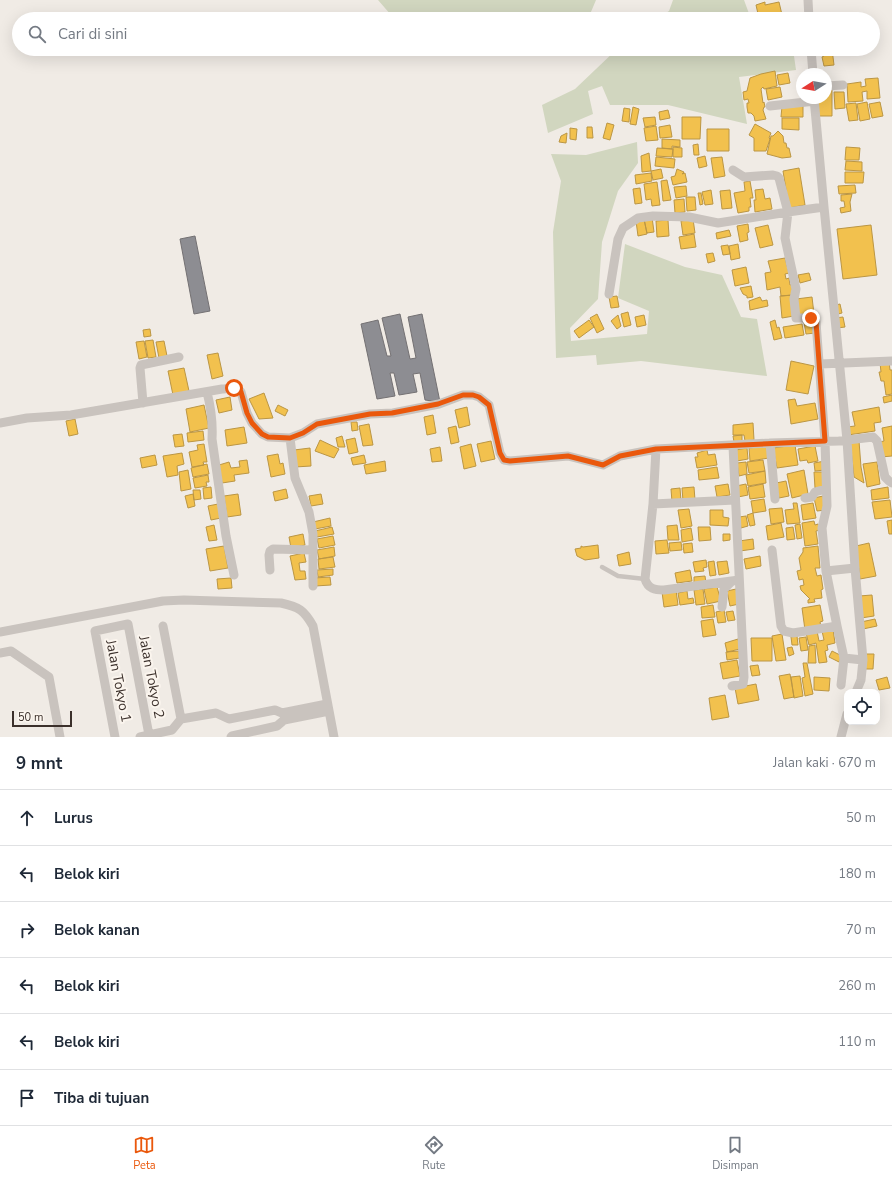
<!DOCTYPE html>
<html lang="id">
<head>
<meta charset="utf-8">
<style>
  body { margin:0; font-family:"Nunito Sans",sans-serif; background:#f6f6f7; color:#1f2937 }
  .controls { position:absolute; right:12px; bottom:12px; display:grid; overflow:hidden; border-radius:8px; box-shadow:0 4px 16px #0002 }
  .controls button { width:36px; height:36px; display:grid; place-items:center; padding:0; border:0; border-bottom:1px solid #e0e1e3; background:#fff; color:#1f2937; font:20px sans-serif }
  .compass { position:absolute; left:796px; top:68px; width:36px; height:36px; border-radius:50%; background:#fff; box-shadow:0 4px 16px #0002; rotate:259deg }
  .scale { position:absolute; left:12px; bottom:10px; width:60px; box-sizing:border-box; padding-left:4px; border:2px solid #3b302b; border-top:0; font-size:11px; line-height:14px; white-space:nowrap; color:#3b302b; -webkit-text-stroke:3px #fbf5ee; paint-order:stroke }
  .stop { position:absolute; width:12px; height:12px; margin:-9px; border:3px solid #ea580c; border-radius:50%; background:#fff }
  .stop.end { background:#ea580c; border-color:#fff; box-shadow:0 1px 4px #0008 }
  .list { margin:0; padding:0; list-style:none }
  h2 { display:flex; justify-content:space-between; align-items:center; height:52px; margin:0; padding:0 16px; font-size:17px }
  h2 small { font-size:13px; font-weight:400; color:#747a83 }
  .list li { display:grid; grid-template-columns:26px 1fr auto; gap:12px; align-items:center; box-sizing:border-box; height:56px; padding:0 16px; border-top:1px solid #e0e1e3 }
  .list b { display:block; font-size:15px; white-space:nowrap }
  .list em { font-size:13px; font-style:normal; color:#747a83 }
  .icon { flex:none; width:22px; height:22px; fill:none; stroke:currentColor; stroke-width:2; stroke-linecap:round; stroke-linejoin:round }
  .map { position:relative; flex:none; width:892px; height:737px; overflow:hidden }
  .search { position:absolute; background:#fff; box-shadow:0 4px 16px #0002; left:12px; right:12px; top:12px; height:44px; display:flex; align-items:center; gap:10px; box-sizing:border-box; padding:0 14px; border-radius:22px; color:#747a83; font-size:15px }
  .sheet { height:388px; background:#fff }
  nav { display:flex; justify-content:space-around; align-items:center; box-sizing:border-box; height:56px; border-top:1px solid #e0e1e3; background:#fff; font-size:11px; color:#747a83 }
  nav a { display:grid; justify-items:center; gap:2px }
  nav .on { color:#ea580c }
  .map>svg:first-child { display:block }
</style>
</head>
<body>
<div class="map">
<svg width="892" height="737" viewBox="0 0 892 737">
  <rect width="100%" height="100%" fill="#f0ebe5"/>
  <path fill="#d1d6bf" d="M378 0H596L588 19H400L391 15Z
    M673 0H744L751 19H656L669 11Z
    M617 49H793L796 70 739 77 747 124 668 105H610L602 86 588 91 593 114 548 133 542 105 575 89Z
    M637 142 638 163 618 191 602 242 598 299 570 328 571 341 647 334 649 311 618 298 625 244 685 267 722 275 741 317 757 319 767 376 641 361 597 365 596 355 556 358 553 232 561 181 551 154 586 155Z"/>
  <path fill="#f2c14e" stroke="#bb9644" d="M765 2V5L779 2 783 19H767L765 13 758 14 756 5Z
    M823 49H832L834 65 824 66 822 57 824 56Z
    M775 71 777 86 764 89 763 87 761 89 763 103 764 102 765 107H764L763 110 766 119 755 121 754 116 751 113H748L747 107V103H749L748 99 744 100 743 92 747 91 750 78 761 74Z
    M788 73 790 83 779 85 777 75Z
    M878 78 880 98 867 99V91L862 92 863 101 848 102 847 84 861 82V87L866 86 865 79Z
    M780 87 782 97 768 100 766 89Z
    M826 87H832V116H817V98H826Z
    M834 92H844L845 108 835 109Z
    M867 102 870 119 860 121 857 104Z
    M880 102 883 116 872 118 869 104Z
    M856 103 858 120 849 121 846 104Z
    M782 106H803V117H781Z
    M633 107 639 109 636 125 630 124Z
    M624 108 630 109 629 122 622 121Z
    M668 110 670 118 660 120 659 112Z
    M655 117 656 125 645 127 643 118Z
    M682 117H701L700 139H682Z
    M782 118H799V130L782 129Z
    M607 123 614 125 610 140 603 138Z
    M755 124 771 133 769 138 770 139 766 151H754V138L749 135Z
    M670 125 672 137 660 138 659 127Z
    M656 126 658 140 646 141 644 128Z
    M587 127H592L593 138H587Z
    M570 128 577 129 576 140 570 139Z
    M707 129H729V151H707Z
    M778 131 783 136 784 143H786L787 148H789L791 157 782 158 767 154 771 136H773Z
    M567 133 566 143 559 142 561 136Z
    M662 139 680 140V147L672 146V149L662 148Z
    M698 144 699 155H694L693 145Z
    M673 147 682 148V157H673Z
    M846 147 860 148 859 160H845Z
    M657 148 673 149 672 157 656 156Z
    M649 153 651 171 642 172 641 156Z
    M705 156 707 166 699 168 697 158Z
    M656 157 675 159 674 168 655 166Z
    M722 157 725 176 714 178 711 158Z
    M846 161 862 162V171L845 170Z
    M799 168 805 205 789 208 783 171Z
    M661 169 663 178 653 180 651 171Z
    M677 169 684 172 682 174 685 173 687 182 673 185 671 177 675 176Z
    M845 172H864L863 183H845Z
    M651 173 652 181 636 184 635 175Z
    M667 180 671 200 663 201 661 181Z
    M750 181 753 198H750L751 207H749V211L738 213 734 193 745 191 744 182Z
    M657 182 660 205 652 206 651 199 646 200 644 184Z
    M855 185 856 193 839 194 838 186Z
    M686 186 687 196 676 198 674 187Z
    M640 188 642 203 635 204 633 189Z
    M763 189 765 199 770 198 772 209 755 212 754 200H756L755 190Z
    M711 190 713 204 705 205 702 192Z
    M730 190 732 208 722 209 720 191Z
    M698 193H701L703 204 700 205Z
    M852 194 850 202 851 211 841 213 840 208 845 207 844 201H841V195Z
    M686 197H695L696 210 687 211Z
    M684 199 685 212 675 213 674 200Z
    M652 217 654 232 647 233 644 219Z
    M644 219 647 234 638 236 636 221Z
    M693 219 695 233 683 235 681 221Z
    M668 220 669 236 657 237 656 221Z
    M748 224 749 232 747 233 748 240 740 242 737 226Z
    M768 225 773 245 760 248 755 228Z
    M871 225 877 275 843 279 837 229Z
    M729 230 731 236 717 239 716 233Z
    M694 234 696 247 681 249 679 237Z
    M738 244 740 258 731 260 729 246Z
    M728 245 730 254 723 255 721 246Z
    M713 253 715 261 708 263 706 254Z
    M785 258 789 273 785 274 786 279 789 278 790 285 793 284 794 295 781 296 780 287 767 290 765 273 771 272 768 261Z
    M746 267 749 283 735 286 732 270Z
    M809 273 811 280 800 283 798 275Z
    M751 286 753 297 747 298V296L743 294 740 288Z
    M792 295 794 316 782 318 780 296Z
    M617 296 619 307 611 308 609 297Z
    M760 297 762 301 767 300 768 306 750 310 749 301Z
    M812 297 814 314 797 316 796 299Z
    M840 304 842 313 838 314 836 305Z
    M628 312 631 325 624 327 621 314Z
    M597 314 604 329 597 333 590 318Z
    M618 315 621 326 617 329 611 321Z
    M644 315 646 325 637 327 635 317Z
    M843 317 845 327 837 328 835 318Z
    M589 320 594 327 579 338 574 331Z
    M775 320 777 328 779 327 782 338 774 340 770 322Z
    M813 321 815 333 806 334 804 322Z
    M802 324 804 335 785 338 783 327Z
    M150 329 151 336 144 337 143 330Z
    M153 340 156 357 148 358 145 341Z
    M144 341 147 357 139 359 136 342Z
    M164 341 167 356 159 358 156 342Z
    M218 353 223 376 212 379 207 355Z
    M791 361 814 366 808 394 786 390Z
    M889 361 890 370H892V394L886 395 884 381H881L879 372H881L880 363Z
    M184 368 189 391 173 395 168 371Z
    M264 393 273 418 259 419 249 399Z
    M892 395V401L884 403 883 397Z
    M230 397 232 410 219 413 216 400Z
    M795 399 797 406 815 403 818 419 791 424 788 400Z
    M204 405 209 428 190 432 186 409Z
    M278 405 288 410 285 416 275 411Z
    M467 407 470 425 459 428 455 410Z
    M879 407 881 422 874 423 875 431 848 435 847 427 855 426 852 412Z
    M433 415 436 433 427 435 424 417Z
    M75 419 78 434 69 436 66 421Z
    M351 422H357L358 430 352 431Z
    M753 423 754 440 745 441 744 435H733V425Z
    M369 424 373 445 363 446 359 426Z
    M456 426 459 442 451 444 448 428Z
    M892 426V456L881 457 880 442 884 441 882 428Z
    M244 427 247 443 227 446 225 430Z
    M203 431 204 440 188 442 187 433Z
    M182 434 184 446 175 447 173 435Z
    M742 435V442H734L733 436Z
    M342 436 345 447H338L336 438Z
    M355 438 358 452 349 454 346 440Z
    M320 440 339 449 334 458 315 451Z
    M491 441 495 459 481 462 477 444Z
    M859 441 861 467 864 483 854 477 853 468 850 442Z
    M204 444 207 462H203L204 465 192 467 189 452 198 450 197 445Z
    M471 444 476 466 464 469 460 447Z
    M795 445 798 465 777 468 773 448Z
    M768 446 769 458 750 461 749 448Z
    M815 446 818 461 808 463 807 460 800 461 798 449Z
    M440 447 442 461 432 462 430 449Z
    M310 448 311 466 295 467 294 450Z
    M747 448 748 459 737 461 736 450Z
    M707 450 708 455 715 454 717 465 697 468 695 457H698L697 453Z
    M182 453 184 464 177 466 178 475 167 477 163 456Z
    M278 454 280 464 283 463 285 474 271 477 267 456Z
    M155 455 157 465 142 468 140 458Z
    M364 455 366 463 353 465 351 458Z
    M247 460 249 473 234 475 235 481 222 483 219 465 229 462 231 468 240 467 239 461Z
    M763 460 765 471 749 473 747 462Z
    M385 461 386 471 366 474 364 465Z
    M825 461V470L815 471 814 463Z
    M746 462 747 474 739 476 737 463Z
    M877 462 880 484 867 487 863 464Z
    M207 464 209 474 193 477 191 468Z
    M717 467 719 478 699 480 698 470Z
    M188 470 191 489 181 491 179 472Z
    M804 470 808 494 792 498 787 474Z
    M765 471 766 483 748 486 746 475Z
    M814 472H824V487L815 488Z
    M208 475 209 482H206L207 486 195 488 193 478Z
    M786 481 789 496 779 498 776 483Z
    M728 484 730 495 717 497 715 486Z
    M746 484 748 495 738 497 736 486Z
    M763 484 765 497 750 499 748 487Z
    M211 487 212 498 204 499 203 488Z
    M694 487 695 500 683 501 682 488Z
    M888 487 889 498 872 500 871 490Z
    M680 488 681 501 672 502 671 489Z
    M286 489 288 498 275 501 273 492Z
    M193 490H200L201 499 194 500Z
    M193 494 195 506 188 508 185 496Z
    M238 494 241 515 227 517 224 496Z
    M321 494 323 504 311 506 309 496Z
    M823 496 826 510 817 511 814 498Z
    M764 499 766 511 753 513 751 501Z
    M890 500 892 517 875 519 872 502Z
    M793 503H797L800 523 787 524 785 510 794 509Z
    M813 503 816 518 803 520 801 505Z
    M218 504 221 518 211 520 208 506Z
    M782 508 784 522 771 524 769 509Z
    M689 509 692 526 681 528 678 510Z
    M710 510H723V517L729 518 728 526 710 525Z
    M753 513 755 525 750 526 747 515Z
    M746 516 748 526 741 528 739 517Z
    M330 518 331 526 315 529 313 522Z
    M892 520V534H889L887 521Z
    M814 521 815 525 818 524 820 530 816 531 818 544 805 546 802 523Z
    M781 523 784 537 768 540 766 526Z
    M800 524 802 538 797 539 795 525Z
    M214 525 217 540 209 541 206 527Z
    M677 525 679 540H668L667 526Z
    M332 527 334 534 317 537 315 531Z
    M698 527H710L711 540 699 541Z
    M793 527 795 539 787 540 786 528Z
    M691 528 693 540 682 542 681 530Z
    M303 534 305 545 291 548 289 537Z
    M723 534H730V540L723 541Z
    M333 536 335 545 319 548 317 539Z
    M753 539 754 549 740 551 739 541Z
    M667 540 669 553 656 554 655 541Z
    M681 542 682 550 670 551 669 543Z
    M692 543 693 552 684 553 683 544Z
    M869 543 876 576 860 579 856 546Z
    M598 545 599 558 585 560 577 556 575 549 581 548V546L583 547Z
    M224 546 228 568 210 571 206 549Z
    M818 546 820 568H815L817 576 821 575 823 589 821 590 822 598 814 599 815 602 808 603V600L810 599 801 590 800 586 804 585 803 579 799 580 797 571 801 570 799 558 803 552V548Z
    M334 547 335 556 319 559 317 550Z
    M629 552 631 564 619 566 617 555Z
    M304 553 306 562 299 563 300 571H305L306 579 295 580 290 556Z
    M760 556 761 566 746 569 744 559Z
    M333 557 335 567 319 569 318 559Z
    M706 560 707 567 703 568 704 571 695 572 693 562Z
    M714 561 716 575 710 576 708 562Z
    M727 561 729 573 719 575 717 562Z
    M333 569V575L318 577 317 570Z
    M690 570 692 581 677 583 675 573Z
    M705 576 706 583 694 584V577Z
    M330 577 331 585 315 586 314 578Z
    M231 578 232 588 218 589 217 579Z
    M717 587 721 601 707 604 704 589Z
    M703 589 705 604 696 605 694 590Z
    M736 589 739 604 730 606 727 591Z
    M676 590 678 605 664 607 662 592Z
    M687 591 688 599 693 598 694 603 680 605 678 593Z
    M872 595 874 616 861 618 859 596Z
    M713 605 715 617 702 618 701 607Z
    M820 605 823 621 820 622 821 627 805 630 802 608Z
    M724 610 726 622 718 623 716 612Z
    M733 611 735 620 728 621 726 612Z
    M713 619 716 635 703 637 701 621Z
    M875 619 877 626 863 629 861 622Z
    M833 629 835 643 827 645 828 650 825 651 827 662 819 663 816 643 809 645 806 633 817 631 819 641 824 640 822 631Z
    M782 634 786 660 776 661 772 636Z
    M797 636 798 645H792L791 637Z
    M806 637 808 650 801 651 799 638Z
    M751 638H772V661H752Z
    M738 639 740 649 727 652 725 643Z
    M815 645 816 663H808L809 646Z
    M792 647 794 654 789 656 787 648Z
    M739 651 740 658 727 660 726 652Z
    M832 651 842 656 839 662 829 657Z
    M865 654H874L873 669H865Z
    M737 660 740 676 723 679 720 663Z
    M803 663H807L813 694 805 696 802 678 805 677Z
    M758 665 760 675 752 676 750 666Z
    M790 674 794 697 784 699 779 676Z
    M800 676 803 696 794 698 791 677Z
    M814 677 830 678 829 691 814 690Z
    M887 677 890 688 879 690 876 680Z
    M756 684 759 700 738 704 735 688Z
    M725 695 729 717 712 720 709 698Z"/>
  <path fill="#8d8d92" stroke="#747173" d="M195 236 210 311 194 314 180 239Z
    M400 314 410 359 416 358 408 317 422 314 440 402 425 400 420 373 413 374 417 392 399 395 394 373H390L395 396 377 399 361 324 378 320 387 356H391L382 318Z"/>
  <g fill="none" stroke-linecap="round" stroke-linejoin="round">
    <path stroke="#c9c3be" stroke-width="4.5" d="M602 567 618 576 645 579"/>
    <path stroke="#c9c3be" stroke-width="9" d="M808 0 809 19
      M811 49 813 74
      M826 86 843 85
      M814 98 824 207 847 440 855 568 863 660 861 680 856 692
      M770 106 815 101
      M733 170 744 177 773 175 777 176 779 178 788 212 824 207
      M609 294 618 239 623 228 638 218 653 216 689 217 718 223 788 212 785 238 796 289 794 299 796 318H814L816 322 825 441 827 506 822 528 826 571 837 626 793 633 784 631 781 626 772 550
      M820 364 892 361
      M207 392C211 408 213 422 212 439L226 536 234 575
      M143 403 140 368 141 365 179 357
      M0 423 27 418 71 415 222 389C228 389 236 387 241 392L247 413 252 423 262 434 268 437 290 438 303 433 317 424 370 414 393 413 439 404 463 395H473L479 397 489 405 500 453 504 460 510 461 568 456 603 465 620 456 656 449
      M290 438 295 478 309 512 313 534V586
      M770 443 775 499
      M805 498 812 497 815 492 826 489
      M653 504 735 500
      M270 570 269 555 270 551 273 549 313 550
      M826 571 855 568
      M739 580 664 590C655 590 648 589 645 579L653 504 656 449 770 443 839 441 873 437 877 441 885 477 889 481 892 483
      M722 607 724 589 732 581
      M163 626 181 719
      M837 626 844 658 841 685
      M0 632 163 601 184 600 281 603C299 607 304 610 313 626L334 737
      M0 653 11 651 49 677 60 737
      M844 658 863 660
      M732 686 743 684 744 677 733 446
      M115 737 95 631 128 624 149 735
      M140 737 172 730 181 719 216 713 229 719 275 710 282 713 327 704
      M231 737 232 736 277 726 284 720 329 711
      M841 737 847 714"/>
  </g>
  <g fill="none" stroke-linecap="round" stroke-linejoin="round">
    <path stroke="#ea580c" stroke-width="5" d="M234 388 239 389 241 392 247 413 252 423 262 434 268 437 290 438 303 433 317 424 370 414 392 413 438 404 463 395H473L479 397 489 405 500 453 504 460 510 461 568 456 603 465 620 456 656 449 825 441 816 322 814 318H811"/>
  </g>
  <g text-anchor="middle" stroke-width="4" stroke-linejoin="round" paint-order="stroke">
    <g font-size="14" fill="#3b302b" stroke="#fbf5ee">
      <text transform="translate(152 677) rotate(79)" y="5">Jalan Tokyo 2</text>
      <text transform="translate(119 681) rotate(79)" y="5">Jalan Tokyo 1</text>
    </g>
  </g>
</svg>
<div class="controls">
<button><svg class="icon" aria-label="locate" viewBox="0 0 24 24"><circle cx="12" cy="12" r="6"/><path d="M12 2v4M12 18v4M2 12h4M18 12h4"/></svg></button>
</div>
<svg class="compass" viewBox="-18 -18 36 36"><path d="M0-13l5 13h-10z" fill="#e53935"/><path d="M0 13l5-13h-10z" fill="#747a83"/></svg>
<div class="scale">50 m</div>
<div class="stop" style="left:234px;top:388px"></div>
<div class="stop end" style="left:811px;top:318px"></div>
<div class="search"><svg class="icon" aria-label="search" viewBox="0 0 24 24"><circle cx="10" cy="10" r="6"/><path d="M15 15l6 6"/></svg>Cari di sini</div>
</div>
<section class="sheet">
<h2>9 mnt<small>Jalan kaki · 670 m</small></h2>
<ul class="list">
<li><svg class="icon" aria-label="ahead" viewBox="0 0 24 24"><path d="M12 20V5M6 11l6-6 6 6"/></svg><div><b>Lurus</b></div><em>50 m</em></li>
<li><svg class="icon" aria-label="left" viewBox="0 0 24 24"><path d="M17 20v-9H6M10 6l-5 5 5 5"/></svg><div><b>Belok kiri</b></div><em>180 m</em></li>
<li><svg class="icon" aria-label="right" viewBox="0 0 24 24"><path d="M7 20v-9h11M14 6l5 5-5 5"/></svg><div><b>Belok kanan</b></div><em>70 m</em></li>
<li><svg class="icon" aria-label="left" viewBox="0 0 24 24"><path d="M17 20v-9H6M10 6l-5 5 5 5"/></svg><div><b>Belok kiri</b></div><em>260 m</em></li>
<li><svg class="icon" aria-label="left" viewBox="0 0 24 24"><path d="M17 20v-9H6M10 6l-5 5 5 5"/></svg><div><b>Belok kiri</b></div><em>110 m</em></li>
<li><svg class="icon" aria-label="arrive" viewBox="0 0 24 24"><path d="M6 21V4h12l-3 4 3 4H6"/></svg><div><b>Tiba di tujuan</b></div></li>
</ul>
</section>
<nav>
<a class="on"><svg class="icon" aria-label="map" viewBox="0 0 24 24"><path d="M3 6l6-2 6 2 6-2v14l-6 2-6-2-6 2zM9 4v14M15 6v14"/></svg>Peta</a>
<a><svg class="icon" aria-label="directions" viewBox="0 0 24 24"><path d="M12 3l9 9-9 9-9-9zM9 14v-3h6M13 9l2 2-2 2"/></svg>Rute</a>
<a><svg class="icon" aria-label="saved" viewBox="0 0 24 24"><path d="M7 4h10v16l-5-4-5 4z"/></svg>Disimpan</a>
</nav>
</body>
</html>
